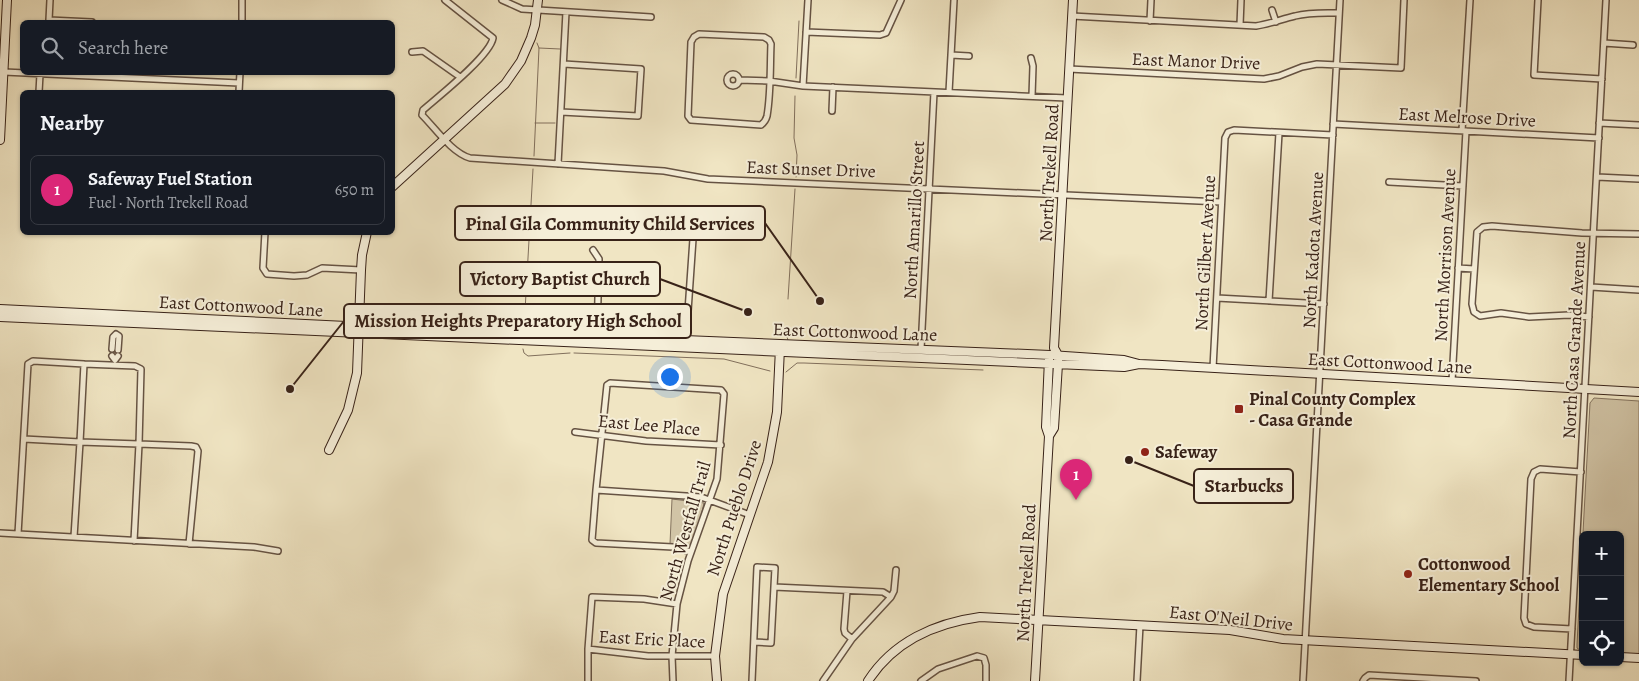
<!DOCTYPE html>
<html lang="en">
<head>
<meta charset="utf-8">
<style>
  body { margin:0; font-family:Alegreya,serif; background:#20242c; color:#f1f3f6 }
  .controls { position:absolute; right:15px; bottom:15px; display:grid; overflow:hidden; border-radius:8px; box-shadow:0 1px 4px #0004 }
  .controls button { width:45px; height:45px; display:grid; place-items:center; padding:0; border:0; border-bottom:1px solid #363941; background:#171b24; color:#f1f3f6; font:25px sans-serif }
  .you { position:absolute; left:669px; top:376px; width:18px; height:18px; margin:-12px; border:4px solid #fff; border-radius:50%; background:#1a73e8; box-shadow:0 0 0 8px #1a73e833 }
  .badge { display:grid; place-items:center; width:32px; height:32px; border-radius:50%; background:#db2777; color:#fff; font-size:16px; font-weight:700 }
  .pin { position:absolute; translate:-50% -41px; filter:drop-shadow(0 1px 2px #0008) }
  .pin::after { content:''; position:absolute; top:26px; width:18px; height:15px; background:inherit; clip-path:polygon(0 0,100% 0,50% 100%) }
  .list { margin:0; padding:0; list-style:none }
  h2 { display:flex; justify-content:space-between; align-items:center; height:65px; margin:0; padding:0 20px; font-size:21px }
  h2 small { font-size:16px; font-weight:400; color:#9ea1a6 }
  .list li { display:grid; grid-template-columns:32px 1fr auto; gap:15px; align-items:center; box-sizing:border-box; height:70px; margin:0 10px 10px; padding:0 10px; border:1px solid #363941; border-radius:8px }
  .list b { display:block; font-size:19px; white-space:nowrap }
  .list p { margin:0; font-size:16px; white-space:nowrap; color:#9ea1a6 }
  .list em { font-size:16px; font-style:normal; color:#9ea1a6 }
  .icon { flex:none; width:28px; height:28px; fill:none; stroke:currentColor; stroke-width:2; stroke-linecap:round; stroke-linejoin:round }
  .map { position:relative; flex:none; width:1639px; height:681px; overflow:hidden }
  .search { position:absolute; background:#171b24; box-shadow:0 1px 4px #0004; left:20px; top:20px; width:375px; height:55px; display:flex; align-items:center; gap:12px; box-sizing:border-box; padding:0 18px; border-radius:8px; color:#9ea1a6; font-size:19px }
  .panel { position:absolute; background:#171b24; box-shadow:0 1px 4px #0004; left:20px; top:90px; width:375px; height:145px; border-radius:8px }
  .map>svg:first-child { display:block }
</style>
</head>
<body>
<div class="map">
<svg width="1639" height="681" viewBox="0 0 1639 681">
  <rect width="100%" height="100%" fill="#f0e5c3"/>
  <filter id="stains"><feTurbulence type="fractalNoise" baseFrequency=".004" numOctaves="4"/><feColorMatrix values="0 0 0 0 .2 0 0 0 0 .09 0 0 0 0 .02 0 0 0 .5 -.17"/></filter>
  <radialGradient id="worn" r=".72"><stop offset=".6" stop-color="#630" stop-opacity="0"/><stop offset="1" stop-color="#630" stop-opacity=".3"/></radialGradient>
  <path fill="#d1c4a6" stroke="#84735f" d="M1594 398 1639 401V655L1620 654V535H1583V652L1577 648V644L1590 403Z
    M672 499 704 503 696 538 690 549 670 544Z"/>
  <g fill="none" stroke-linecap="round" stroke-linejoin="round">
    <path stroke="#816f5c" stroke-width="1" d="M539 48 560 49
      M796 78 799 21
      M795 96 794 138 797 155 796 177
      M535 123H555
      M534 156 539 48 537 43
      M788 299 795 189
      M524 329 533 169
      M786 334 788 340
      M523 349 524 353 528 356 570 353
      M574 353 724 359 770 371
      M786 372 797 363H804L983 370"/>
    <defs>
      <path id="street" d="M50 0 49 20 92 22
        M445 0 493 38C490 56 438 97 423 110L422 115C435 128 452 153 470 158L664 171 708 179 1221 202
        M502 0 522 9 651 17
        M1538 0 1534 75 1602 79
        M1272 10 1276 22
        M1072 16 1256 26C1270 24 1282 19 1295 16 1310 12 1324 13 1339 13
        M1150 21 1151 0
        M242 22V0
        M1240 25 1241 0
        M806 32 880 35 886 33 901 0
        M699 34 764 37 769 40 771 44C770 67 771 93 767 116 766 120 765 122 761 125L691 120 688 116 691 42 694 37Z
        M1604 43 1633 45
        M412 52 423 51 460 77
        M951 55 969 56
        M1031 58 1033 66 1032 96
        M1069 69 1264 79 1279 76 1302 67 1317 64 1401 68 1404 0
        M4 72 239 83
        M727 80a6 6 0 1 1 12 0a6 6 0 1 1-12 0Z
        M739 80 769 81 803 86 1067 98
        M803 86 808 0
        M39 92 40 74
        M239 92 240 72
        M949 92 954 0
        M832 111 833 87
        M561 112 638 116 641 69 564 64
        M1599 123 1639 125
        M1333 124 1599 138
        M1462 131 1470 0
        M558 164 566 12
        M1597 177 1639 179
        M1389 182 1463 186
        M265 232 263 268 267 274 294 276 307 275 322 268 361 270
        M593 250 599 259 597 336
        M1458 268 1474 269
        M1591 287 1639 290
        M1217 298 1324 304
        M1269 301 1279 133
        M1589 317 1569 315 1529 317 1501 313 1480 316 1474 312 1472 304 1477 232 1483 227 1492 226 1582 233 1639 234
        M686 340 693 239
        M112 349 113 337 116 334 119 336 118 350
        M921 349 934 92
        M112 356 115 360 118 356
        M84 364 33 361 28 364 18 534 254 547 278 551
        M84 364 135 366 141 369 139 444 80 442Z
        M1213 368 1225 138 1228 132 1234 130 1333 135
        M1452 381 1466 131
        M575 432 646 441 721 445
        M24 439 80 442 74 537
        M596 490 701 497 750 515
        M0 533 18 534
        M134 541 139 444 191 446 196 447 198 451 189 544
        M774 587 883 592 891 597 852 639 823 681
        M847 591 844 629 845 633 852 639
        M891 597 894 591 896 570
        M1572 629 1534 627 1526 624 1524 618 1531 479 1534 472 1540 469 1581 472
        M588 649 648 656H715
        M588 681V649L592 597 644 599 677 604
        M673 681 672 656 677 604 688 561 717 479 724 394 721 390 610 383 607 385 596 490 592 540 596 543 673 547 691 552
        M752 681 757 567 775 568 771 643 754 642
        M921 681 938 669 977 656 984 658 986 665V681
        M1137 681 1140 625
        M1303 681 1340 0
        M1363 681 1365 678 1369 675 1476 681
        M1569 681 1606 0"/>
      <path id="secondary" d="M0 140 7 0
        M392 187 505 84 521 61 531 38 535 25 538 0
        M0 309 367 327 1050 355 1124 360 1139 364
        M0 317 1124 367 1139 364 1162 365 1639 392
        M1049 436 1054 428 1058 364V355L1054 348 1073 0
        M329 450 348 410 357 373 361 270 362 255 367 232
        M1620 657 1639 658
        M717 681 715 656 723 594 768 462 777 412 780 348
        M868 681C893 642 935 623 980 617L1230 630 1283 639 1583 655
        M1035 681 1049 436 1046 427 1049 359"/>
    </defs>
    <use href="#street" stroke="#665343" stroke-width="8"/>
    <use href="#secondary" stroke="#382218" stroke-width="10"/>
    <use href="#street" stroke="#f5eed8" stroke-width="5"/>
    <use href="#secondary" stroke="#f5eed8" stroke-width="8"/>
  </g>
  <g fill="#8f2418" stroke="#f5eed8" stroke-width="2">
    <rect x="1234" y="404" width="10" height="10" rx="2.5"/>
    <circle cx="1145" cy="452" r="5"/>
    <circle cx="1408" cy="574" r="5"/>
  </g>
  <g text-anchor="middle" stroke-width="4" stroke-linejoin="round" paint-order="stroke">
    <g font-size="18" fill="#382218" stroke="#f5eed8">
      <text transform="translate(1196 61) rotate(2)" y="6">East Manor Drive</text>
      <text transform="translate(1467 117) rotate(3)" y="6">East Melrose Drive</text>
      <text transform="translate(811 169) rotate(2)" y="6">East Sunset Drive</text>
      <text transform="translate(1049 173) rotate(-87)" y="6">North Trekell Road</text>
      <text transform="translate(914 220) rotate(-87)" y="6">North Amarillo Street</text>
      <text transform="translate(1313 250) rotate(-87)" y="6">North Kadota Avenue</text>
      <text transform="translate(1205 253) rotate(-87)" y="6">North Gilbert Avenue</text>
      <text transform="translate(1445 255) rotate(-87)" y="6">North Morrison Avenue</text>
      <text transform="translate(241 306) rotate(3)" y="6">East Cottonwood Lane</text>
      <text transform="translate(855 332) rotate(2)" y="6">East Cottonwood Lane</text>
      <text transform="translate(1574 340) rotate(-87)" y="6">North Casa Grande Avenue</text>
      <text transform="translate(1390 363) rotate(3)" y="6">East Cottonwood Lane</text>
      <text transform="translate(649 425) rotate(5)" y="6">East Lee Place</text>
      <text transform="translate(734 508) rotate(-72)" y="6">North Pueblo Drive</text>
      <text transform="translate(685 531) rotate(-74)" y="6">North Westfall Trail</text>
      <text transform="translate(1026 573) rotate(-87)" y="6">North Trekell Road</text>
      <text transform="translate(1231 618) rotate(6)" y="6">East O'Neil Drive</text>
      <text transform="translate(652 639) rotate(3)" y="6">East Eric Place</text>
    </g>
    <g font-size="18" font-weight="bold" fill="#382218" stroke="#f5eed8" text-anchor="start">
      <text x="1249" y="405">Pinal County Complex<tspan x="1249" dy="21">- Casa Grande</tspan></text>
      <text x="1155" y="458">Safeway</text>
      <text x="1418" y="570">Cottonwood<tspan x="1418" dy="21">Elementary School</tspan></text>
    </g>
  </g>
  <path fill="none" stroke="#382218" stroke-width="2" d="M820 301L765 223M748 312L660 279M290 389L344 321M1129 460L1194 486"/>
  <g fill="#382218" stroke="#f5eed8" stroke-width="2">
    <circle cx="820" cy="301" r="5"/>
    <circle cx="748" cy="312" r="5"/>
    <circle cx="290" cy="389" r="5"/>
    <circle cx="1129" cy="460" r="5"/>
  </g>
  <g fill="#f5eed8" stroke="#382218" stroke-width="2">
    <rect x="455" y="206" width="310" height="34" rx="5"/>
    <rect x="460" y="262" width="200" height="34" rx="5"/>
    <rect x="344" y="304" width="347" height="34" rx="5"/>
    <rect x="1194" y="469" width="99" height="34" rx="5"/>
  </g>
  <g font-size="19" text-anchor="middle" font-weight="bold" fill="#382218">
    <text x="610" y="230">Pinal Gila Community Child Services</text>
    <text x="560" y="285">Victory Baptist Church</text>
    <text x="518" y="327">Mission Heights Preparatory High School</text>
    <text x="1244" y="492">Starbucks</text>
  </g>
  <rect width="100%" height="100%" filter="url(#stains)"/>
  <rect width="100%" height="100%" fill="url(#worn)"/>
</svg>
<div class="controls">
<button>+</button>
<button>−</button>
<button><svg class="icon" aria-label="locate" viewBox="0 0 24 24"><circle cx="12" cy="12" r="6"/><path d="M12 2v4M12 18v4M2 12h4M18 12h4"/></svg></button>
</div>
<div class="you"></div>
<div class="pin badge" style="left:1076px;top:500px">1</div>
<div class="search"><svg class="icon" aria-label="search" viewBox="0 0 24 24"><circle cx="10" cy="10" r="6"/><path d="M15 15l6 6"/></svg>Search here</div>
<section class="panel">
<h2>Nearby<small></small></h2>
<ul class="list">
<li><span class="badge">1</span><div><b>Safeway Fuel Station</b><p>Fuel · North Trekell Road</p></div><em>650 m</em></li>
</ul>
</section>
</div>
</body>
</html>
